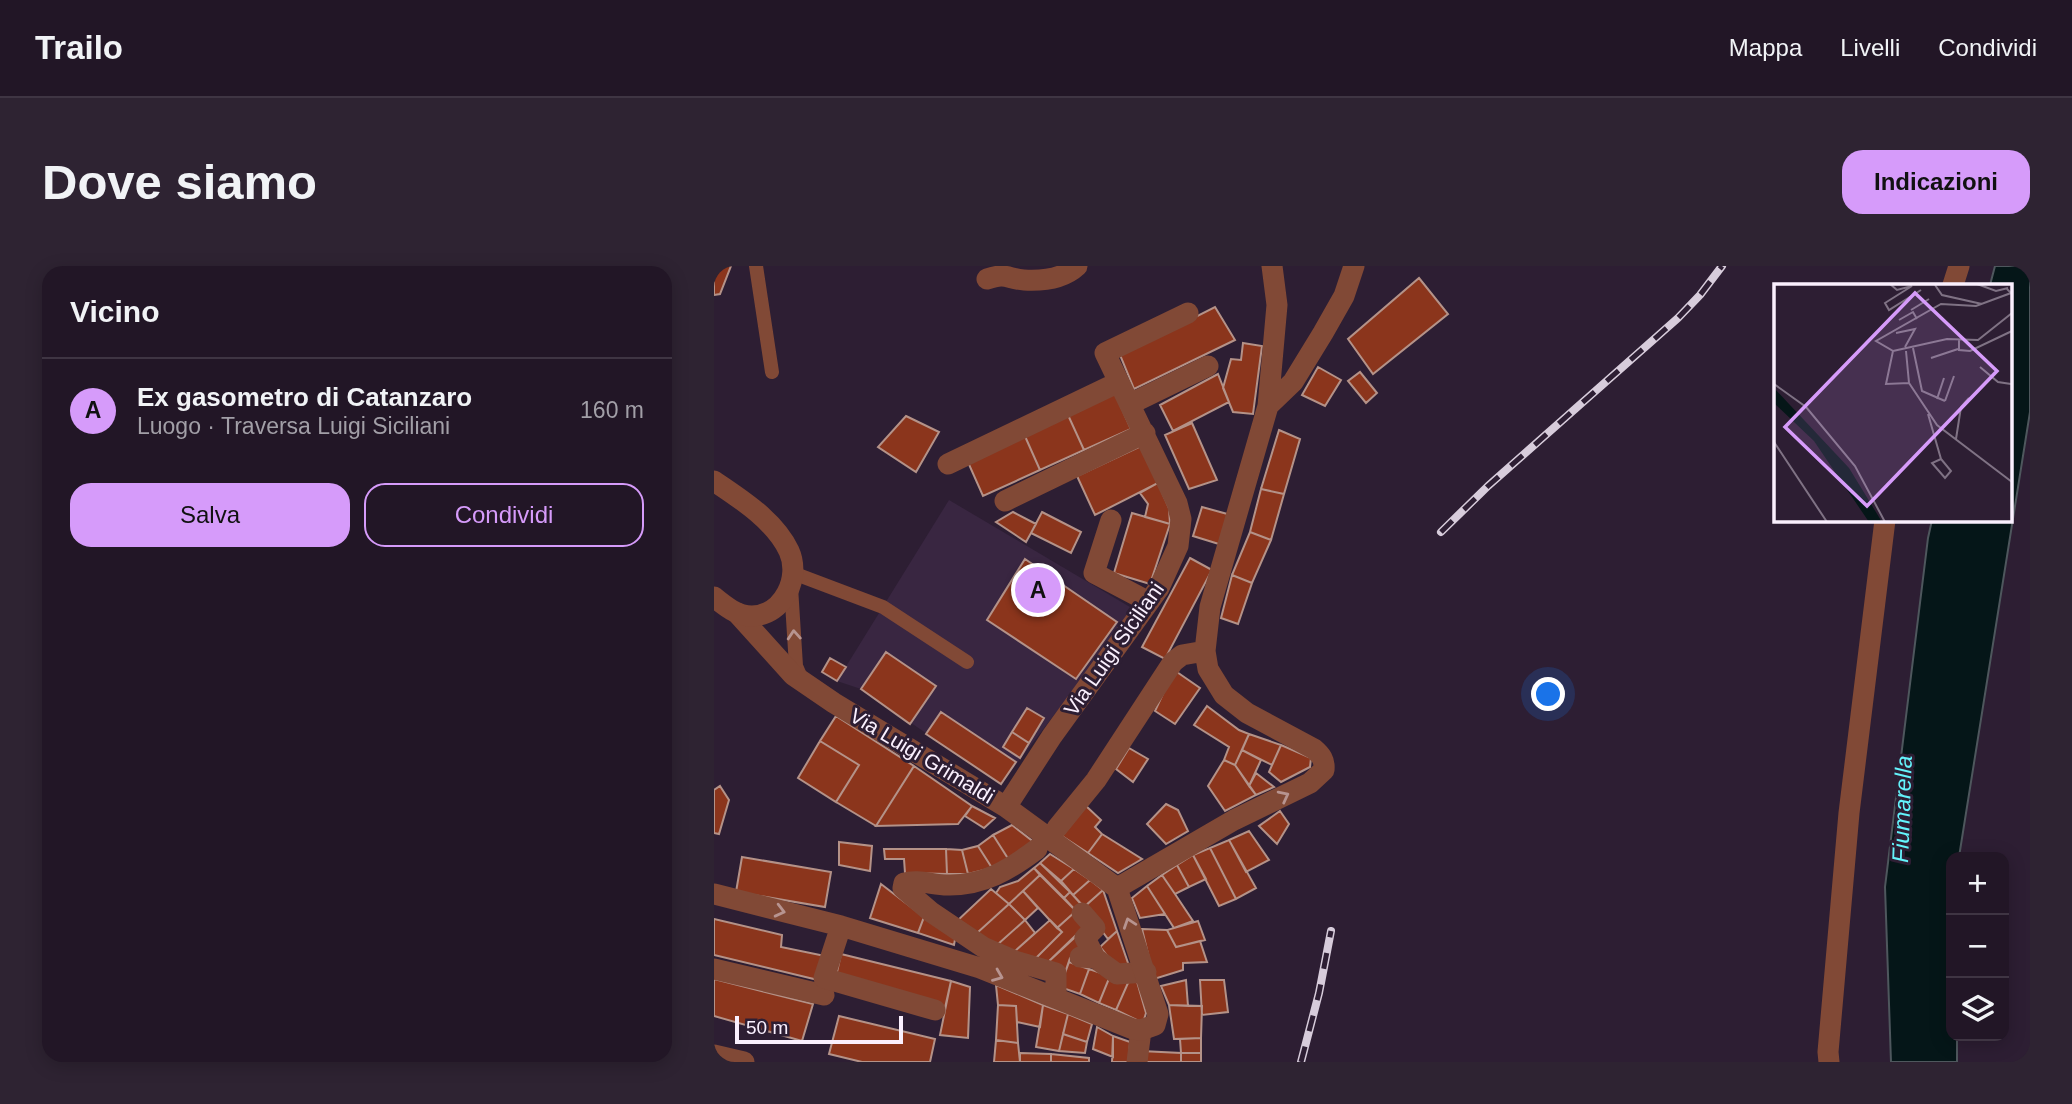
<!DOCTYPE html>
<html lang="it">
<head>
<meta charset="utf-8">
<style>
  body { margin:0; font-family:Arial,sans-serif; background:#2e2332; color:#f1f3f6 }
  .controls { position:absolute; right:21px; bottom:21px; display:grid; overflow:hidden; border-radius:14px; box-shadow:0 4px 18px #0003 }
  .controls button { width:63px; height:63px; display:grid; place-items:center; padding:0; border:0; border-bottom:2px solid #3f3543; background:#221626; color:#f1f3f6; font:35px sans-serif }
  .scale { position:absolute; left:21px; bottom:18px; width:168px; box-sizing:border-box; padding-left:7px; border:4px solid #faf0fe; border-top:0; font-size:19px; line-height:24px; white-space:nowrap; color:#faf0fe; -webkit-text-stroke:5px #2d1e33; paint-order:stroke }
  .you { position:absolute; left:835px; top:429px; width:24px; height:24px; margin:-18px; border:5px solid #fff; border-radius:50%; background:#1a73e8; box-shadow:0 0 0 10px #1a73e833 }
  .badge { display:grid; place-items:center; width:46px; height:46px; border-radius:50%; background:#d69bfa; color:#111; font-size:23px; font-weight:700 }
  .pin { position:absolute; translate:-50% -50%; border:4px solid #fff; box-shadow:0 2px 7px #0006 }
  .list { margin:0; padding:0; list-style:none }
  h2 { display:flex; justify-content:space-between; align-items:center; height:91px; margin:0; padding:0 28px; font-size:30px }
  h2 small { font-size:23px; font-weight:400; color:#a29fa7 }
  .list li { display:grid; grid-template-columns:46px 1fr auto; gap:21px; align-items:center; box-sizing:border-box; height:105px; padding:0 28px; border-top:2px solid #3f3543 }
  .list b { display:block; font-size:26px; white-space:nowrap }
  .list p { margin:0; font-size:23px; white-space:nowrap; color:#a29fa7 }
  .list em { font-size:23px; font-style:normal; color:#a29fa7 }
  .actions { display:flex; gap:14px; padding:21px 28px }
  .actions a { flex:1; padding:16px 0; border:2px solid #d69bfa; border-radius:21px; text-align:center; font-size:24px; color:#d69bfa }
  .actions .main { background:#d69bfa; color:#111 }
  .icon { flex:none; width:38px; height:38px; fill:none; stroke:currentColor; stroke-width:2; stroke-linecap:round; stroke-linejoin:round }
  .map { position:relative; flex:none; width:1316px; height:796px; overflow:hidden; border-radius:21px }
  header { display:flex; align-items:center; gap:42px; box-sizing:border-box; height:98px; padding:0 35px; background:#221626; border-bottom:2px solid #3f3543 }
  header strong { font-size:33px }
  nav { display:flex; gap:38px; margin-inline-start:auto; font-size:24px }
  .intro { display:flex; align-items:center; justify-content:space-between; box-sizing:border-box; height:168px; padding:0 42px }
  h1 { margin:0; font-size:49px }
  .button { padding:18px 32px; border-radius:21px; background:#d69bfa; color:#111; font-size:24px; font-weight:700 }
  main { display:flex; gap:42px; padding:0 42px }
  aside { flex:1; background:#221626; border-radius:21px; box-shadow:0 4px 18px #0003 }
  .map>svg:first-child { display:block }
</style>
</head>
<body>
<header>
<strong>Trailo</strong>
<nav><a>Mappa</a><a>Livelli</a><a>Condividi</a></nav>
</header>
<div class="intro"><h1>Dove siamo</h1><a class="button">Indicazioni</a></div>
<main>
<aside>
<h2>Vicino<small></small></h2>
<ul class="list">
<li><span class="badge">A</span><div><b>Ex gasometro di Catanzaro</b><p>Luogo · Traversa Luigi Siciliani</p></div><em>160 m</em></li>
</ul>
<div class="actions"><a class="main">Salva</a><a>Condividi</a></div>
</aside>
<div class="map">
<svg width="1316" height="796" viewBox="0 0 1316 796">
  <rect width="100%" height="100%" fill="#2d1e33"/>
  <path fill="#392641" d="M235 234 421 344 287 518 147 423 123 415Z"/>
  <path fill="#051618" stroke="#4e575d" stroke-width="2" d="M1281 0H1316V146L1245 591H1237V770H1243V796H1177L1171 621 1214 272 1218 254H1297V19H1276Z"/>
  <path fill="#8b351c" stroke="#b49288" stroke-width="2" d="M0 0H17L6 28 0 29Z
    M705 12 734 48 659 108 634 73Z
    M501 41 521 74 420 123 406 89Z
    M529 77 548 80 539 148 519 146 509 122 517 93 527 94Z
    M604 101 627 114 611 140 588 129Z
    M646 106 663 127 652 137 634 115Z
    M504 108 515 136 459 165 446 139Z
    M401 127 417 163 370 184 354 149Z
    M354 149 370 184 326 204 310 168Z
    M192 150 225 166 202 206 164 181Z
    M478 157 503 214 475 223 451 169Z
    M565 164 586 173 570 228 547 223Z
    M310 168 326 204 269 230 253 194Z
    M427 180 444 217 381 249 363 210Z
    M444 217 455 242 456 258 431 251 434 238 426 227Z
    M547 223 570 228 557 274 536 266Z
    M488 241 517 249 508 279 479 270Z
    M299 246 322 258 312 276 282 256Z
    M328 246 367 266 357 287 317 267Z
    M418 247 456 258 436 318 400 307Z
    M536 266 557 274 538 317 518 309Z
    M476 292 498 304 451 393 428 381Z
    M311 293 403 356 362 413 273 354Z
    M518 309 538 317 524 358 507 352Z
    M172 386 222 420 196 458 147 423Z
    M116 392 132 401 123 415 108 406Z
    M460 404 486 422 461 458 441 445Z
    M493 440 525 464 535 468 521 499 510 494 515 481 480 459Z
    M313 442 330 452 315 477 298 466Z
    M227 446 302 496 287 518 212 468Z
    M122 450 200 500 162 560 122 536 145 499 106 475Z
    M298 466 315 477 306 492 289 481Z
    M535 468 567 479 558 499 528 484Z
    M106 475 145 499 122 536 84 512Z
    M567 479 597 492 596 501 567 516 555 506Z
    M415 482 434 493 419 516 402 503Z
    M528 484 547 494 535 520 521 499Z
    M510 494 521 499 542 529 511 545 494 520Z
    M200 500 258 540 244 558 162 560Z
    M542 507 560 521 542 529 535 520Z
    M6 520 15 534 5 568 0 567V524Z
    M452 538 464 544 474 565 452 578 433 558Z
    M258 540 281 552 270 562 251 550Z
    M372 540 387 554 381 561 388 568 374 587 348 570Z
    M566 545 575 558 563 578 545 560Z
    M298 559 321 577 295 594 279 569Z
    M535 565 555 594 532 606 515 574Z
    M388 568 428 593 404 607 374 587Z
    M279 569 295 594 278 602 264 580Z
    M515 574 542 622 522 633 496 582Z
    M125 576 158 580 156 605 125 599Z
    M264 580 278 602 254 608 248 584Z
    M496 582 522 633 505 640 479 589Z
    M170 583H232L233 608 191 607 190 593H171Z
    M232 583 248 584 254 608H233Z
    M336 588 360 603 347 615 326 597Z
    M479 589 492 613 475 621 463 599Z
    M28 591 117 606 111 641 22 626Z
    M326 597 356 626 350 632 320 602Z
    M463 599 475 621 461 628 448 609Z
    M320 602 326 609 295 638 282 627 286 621 304 615Z
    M360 603 376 614 359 629 347 615Z
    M326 609 362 645 343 662 309 625Z
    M448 609 461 628 479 655 460 662 433 620Z
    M376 614 389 624 370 641 359 629Z
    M167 618 210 651 204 667 156 652Z
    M433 620 451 648 426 652 418 632Z
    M277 623 295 638 263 667 243 655Z
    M389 624 403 665 394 673 370 641Z
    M309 625 324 642 311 654 295 638Z
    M356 626 367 638 362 645 350 632Z
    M295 638 311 654 283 679 263 667Z
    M362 645 373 660 332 698 322 692 348 666 343 662Z
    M210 651 242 668 240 679 204 667Z
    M0 653 68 669 67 681 111 690 104 714 0 689Z
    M311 654 321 667 300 686 283 679Z
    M336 654 348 666 322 692 300 686Z
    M484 655 491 674 462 681 453 664Z
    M428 663 453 664 462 681 486 675 493 696 469 697V704L440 713Z
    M403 665 414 697 405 704 386 681Z
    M362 669 370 680 356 692 351 707 332 698Z
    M127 688 237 715 231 742 121 715Z
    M355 696 375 703 366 728 346 721Z
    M375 703 396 710 385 737 366 728Z
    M396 710 414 717 402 744 385 737Z
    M422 712 432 747 429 757 402 744 414 717Z
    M0 713 99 738 88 775 0 750Z
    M472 714 474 740 455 739 447 720Z
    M486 714H510L514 746 488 749Z
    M237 715 256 721 254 772 226 769Z
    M282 719 329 739 326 761 303 756 302 740 284 739Z
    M284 739 302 740 304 777 282 774Z
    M329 739 354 748 345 785 322 781Z
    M455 739 488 740 487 772 460 773Z
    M354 748 378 758 373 776 349 768Z
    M125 750 221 773 216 796H148L115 788Z
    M383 761 399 770V791L379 783Z
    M349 768 373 776 371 787 345 785Z
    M399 770 416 776 415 796H398Z
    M487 772V787H467L466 773Z
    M282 774 304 777 306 796H280Z
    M427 785 467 787V796H426Z
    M306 787 337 788V796H306Z
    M467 787H487V796H467Z
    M337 788 375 792V796H337Z"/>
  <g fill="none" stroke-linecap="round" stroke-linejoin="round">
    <path stroke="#814936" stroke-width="14" d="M42 0 58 106
      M79 307 169 341 253 396
      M77 321 82 400 88 414"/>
    <path stroke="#814936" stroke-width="21" d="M368 647 381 662 371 672 381 692
      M366 691 381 692 403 708 432 706
      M0 703 110 729
      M0 789 30 796
      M423 796 427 764"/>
    <path stroke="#814936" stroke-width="21" d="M273 13C293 6 293 13 310 14 328 15 349 13 363 0
      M1239 19 1245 0
      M416 138 494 100
      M554 140 579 116 609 67 630 30 640 0
      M234 198 405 116
      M291 235 431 167
      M397 254 380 307 435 336
      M23 347 79 409 120 437 292 541 403 622
      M292 541 338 470 445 322 464 280 467 253 463 237 391 87 474 47
      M343 562 382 514 459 396 468 389 491 385
      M323 583C295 604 269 620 233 619 219 619 204 613 190 617L189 622 217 646 269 681 301 695 342 707V732
      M0 628 127 660 266 702 419 763 427 764 441 759 444 748 403 622 520 554 596 517 610 504C611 494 607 489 600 483L533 447 510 429 494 403 491 385 496 341 554 140 563 39 558 0
      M127 660 110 712 221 744
      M1115 796 1114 786 1135 547 1171 254"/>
    <path stroke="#814936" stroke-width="21" d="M0 215C27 233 61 255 75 285 87 311 70 349 38 350 23 350 11 340 0 331"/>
    <defs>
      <path id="rail" d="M727 266 774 220 964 52 986 29 1008 0
        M587 796 605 727 617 665"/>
    </defs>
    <use href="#rail" stroke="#d7ccdb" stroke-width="8"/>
    <use href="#rail" stroke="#2d1e33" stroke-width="5" stroke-dasharray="16" stroke-linecap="butt"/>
  </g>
  <defs><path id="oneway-chevron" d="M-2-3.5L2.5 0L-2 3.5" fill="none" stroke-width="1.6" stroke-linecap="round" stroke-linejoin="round" transform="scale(1.75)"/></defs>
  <g stroke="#b79490">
    <use href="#oneway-chevron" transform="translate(80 369) rotate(-94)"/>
    <use href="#oneway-chevron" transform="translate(570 530) rotate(-27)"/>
    <use href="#oneway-chevron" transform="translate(66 645) rotate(14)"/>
    <use href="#oneway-chevron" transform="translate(415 657) rotate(-109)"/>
    <use href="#oneway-chevron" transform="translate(284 710) rotate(22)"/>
  </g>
  <g text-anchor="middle" stroke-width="6" stroke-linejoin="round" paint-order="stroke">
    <g font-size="21" fill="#faf0fe" stroke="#2d1e33">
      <text transform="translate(400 383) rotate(-55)" y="7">Via Luigi Siciliani</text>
      <text transform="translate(208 490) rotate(31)" y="7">Via Luigi Grimaldi</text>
    </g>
    <g font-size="23" font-style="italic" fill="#64f4fc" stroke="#2d1e33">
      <text transform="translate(1188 543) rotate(-88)" y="8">Fiumarella</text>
    </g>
  </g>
  <g transform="translate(1060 18)">
    <rect width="238" height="238" fill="#2d1e33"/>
    <path d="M0 104 75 184 108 238H95L40 157 0 119Z" fill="#051618"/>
    <path fill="none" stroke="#7f7284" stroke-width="2" d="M116 0 123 6 138 2 111 19 115 26 147 6M203 0 222 7 234 4M161 1 168 11 208 20M233 5 237 9 202 22 167 20 102 57 119 67 112 100 135 99 163 141 238 198M137 26 155 15M125 36 139 28 143 35M122 49 141 45 131 63M185 56V66L196 67 238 47M139 64 148 107 171 117M119 67 173 55 204 56 238 29M132 67 135 99M157 74 184 65M206 83 224 98 237 100M0 100 32 123 81 182 111 238M163 115 170 94M171 117 180 92M154 130 167 175 177 187 171 194 158 179 167 175M182 155 187 123 195 114M0 158 53 238"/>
    <path fill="#d69bfa" fill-opacity="0.15" stroke="#d69bfa" stroke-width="3.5" d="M141 9 223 87 93 222 11 143Z"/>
    <rect width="238" height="238" fill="none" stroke="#faf0fe" stroke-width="3.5"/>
  </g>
</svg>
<div class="controls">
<button>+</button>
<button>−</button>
<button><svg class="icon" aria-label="layers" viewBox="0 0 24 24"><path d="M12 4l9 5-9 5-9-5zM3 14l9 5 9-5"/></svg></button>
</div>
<div class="scale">50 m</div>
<div class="you"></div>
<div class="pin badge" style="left:324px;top:324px">A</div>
</div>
</main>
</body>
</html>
